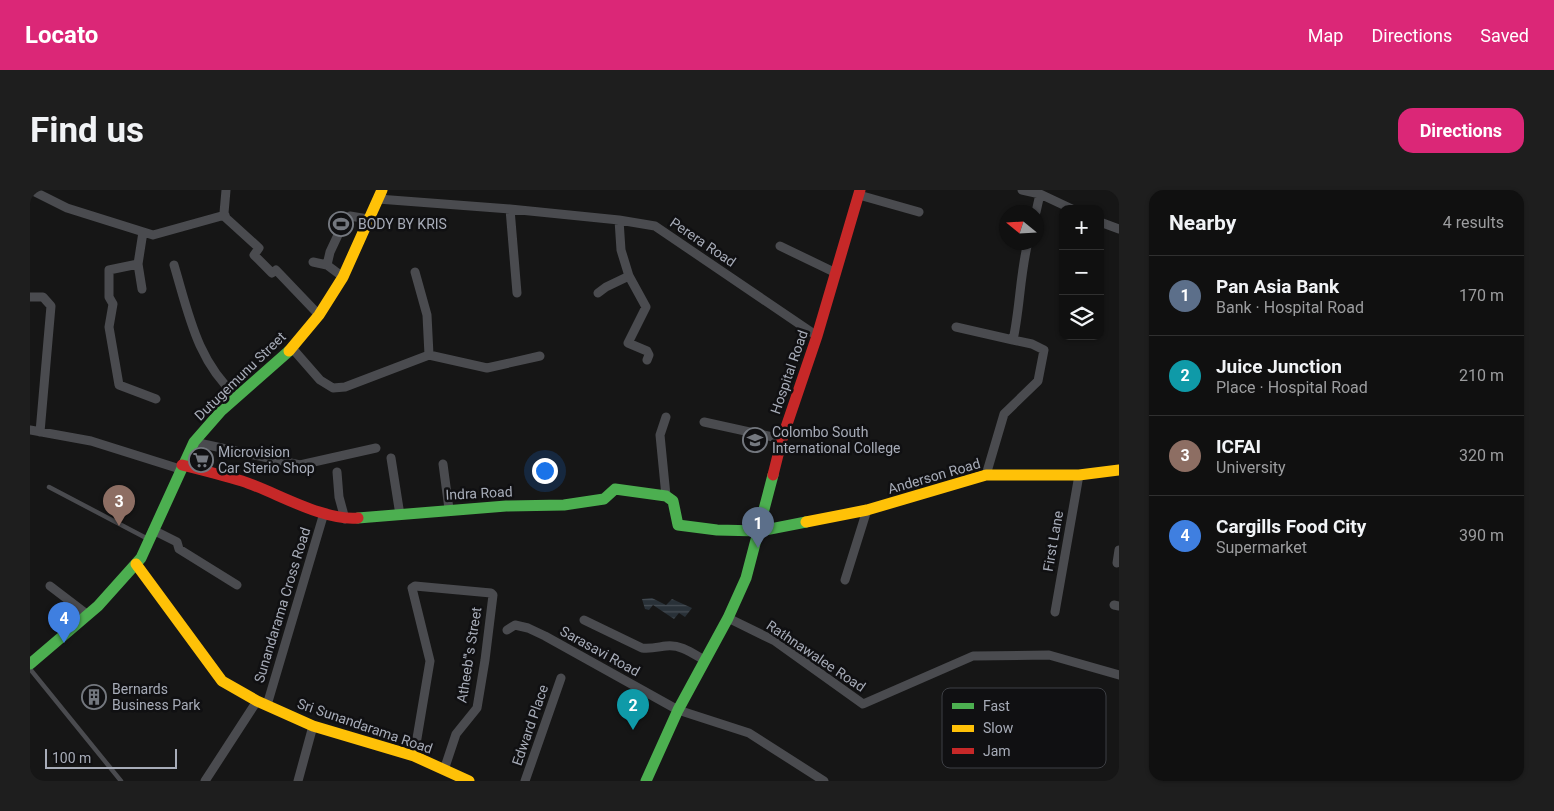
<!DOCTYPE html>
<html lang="en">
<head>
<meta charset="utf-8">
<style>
  body { margin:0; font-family:Roboto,sans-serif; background:#1e1e1e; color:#f1f3f6 }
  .controls { position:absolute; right:15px; top:15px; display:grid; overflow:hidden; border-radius:10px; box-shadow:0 1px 4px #0004 }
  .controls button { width:45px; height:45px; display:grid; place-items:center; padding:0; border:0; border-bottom:1px solid #303030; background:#101010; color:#f1f3f6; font:25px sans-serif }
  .compass { position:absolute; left:969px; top:15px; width:45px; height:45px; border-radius:50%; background:#101010; box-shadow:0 1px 4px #0004; rotate:288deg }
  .scale { position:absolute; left:15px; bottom:12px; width:132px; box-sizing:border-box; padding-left:5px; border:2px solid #a7acb8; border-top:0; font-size:14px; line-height:18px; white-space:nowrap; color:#a7acb8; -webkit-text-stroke:4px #101012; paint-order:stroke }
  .you { position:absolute; left:514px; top:280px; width:18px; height:18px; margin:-12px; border:4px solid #fff; border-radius:50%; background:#1a73e8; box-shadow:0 0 0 8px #1a73e833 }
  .badge { display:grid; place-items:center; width:32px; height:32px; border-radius:50%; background:#db2777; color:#fff; font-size:16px; font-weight:700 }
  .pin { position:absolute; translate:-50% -41px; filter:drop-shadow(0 1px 2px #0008) }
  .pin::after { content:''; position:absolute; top:26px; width:18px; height:15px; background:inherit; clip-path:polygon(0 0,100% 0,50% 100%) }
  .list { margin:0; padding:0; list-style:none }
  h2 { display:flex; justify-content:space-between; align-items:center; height:65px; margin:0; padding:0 20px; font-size:21px }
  h2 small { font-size:16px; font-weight:400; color:#9c9d9f }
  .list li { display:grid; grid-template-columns:32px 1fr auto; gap:15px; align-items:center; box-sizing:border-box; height:80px; padding:0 20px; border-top:1px solid #303030 }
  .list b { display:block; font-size:19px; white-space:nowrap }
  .list p { margin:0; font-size:16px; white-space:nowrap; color:#9c9d9f }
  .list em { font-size:16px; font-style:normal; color:#9c9d9f }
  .icon { flex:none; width:28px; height:28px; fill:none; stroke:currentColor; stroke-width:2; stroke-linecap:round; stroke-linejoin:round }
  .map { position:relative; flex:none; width:1089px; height:591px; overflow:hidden; border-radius:15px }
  header { display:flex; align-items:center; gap:30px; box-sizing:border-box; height:70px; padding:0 25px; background:#db2777; color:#fff }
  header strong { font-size:24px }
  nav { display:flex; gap:28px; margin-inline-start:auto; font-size:18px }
  .intro { display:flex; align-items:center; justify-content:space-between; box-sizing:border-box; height:120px; padding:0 30px }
  h1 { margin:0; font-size:35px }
  .button { padding:12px 22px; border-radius:15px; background:#db2777; color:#fff; font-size:18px; font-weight:700 }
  main { display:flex; gap:30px; padding:0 30px }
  aside { flex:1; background:#101010; border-radius:15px; box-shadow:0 1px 4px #0004 }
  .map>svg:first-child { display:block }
</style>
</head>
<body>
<header>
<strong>Locato</strong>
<nav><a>Map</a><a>Directions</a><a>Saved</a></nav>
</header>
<div class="intro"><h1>Find us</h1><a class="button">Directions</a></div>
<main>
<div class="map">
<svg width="1089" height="591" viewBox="0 0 1089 591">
  <defs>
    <pattern id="water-rules" width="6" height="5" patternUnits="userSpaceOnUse" patternTransform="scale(1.25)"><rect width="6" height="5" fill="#293138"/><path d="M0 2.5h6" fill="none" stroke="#454c53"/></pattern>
  </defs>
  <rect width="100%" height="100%" fill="#161616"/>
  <path fill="url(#water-rules)" d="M622 408 636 415 642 409 662 418 655 427 649 423 644 429 623 415 619 420 615 419 612 409Z"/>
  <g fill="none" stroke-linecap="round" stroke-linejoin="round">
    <path stroke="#4a4b4f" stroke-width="4.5" d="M19 297 118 349
      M0 479 91 591"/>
    <path stroke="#4a4b4f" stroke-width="9" d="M1 0 37 18 123 45 195 25
      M196 0 194 23 196 28 229 58 224 65 242 83 246 80 289 125
      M992 0 1010 4 1042 19
      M829 5 889 22
      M348 9 480 19 589 30 625 36 787 146
      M480 19 487 103
      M1006 22 1010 4
      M589 30 591 60 599 86 616 117 598 153 617 161 619 165 617 170
      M1070 32 1089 39
      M113 42 108 74 79 80V107L83 114 79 137 89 195 126 209
      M750 56 806 83
      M283 72 297 75 313 87
      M108 74 112 99
      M144 75C159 125 167 171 207 207
      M297 75 300 62 315 30 320 26 338 29
      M385 82 397 125 399 165
      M568 103 576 97 599 86
      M0 107H13L21 116 10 242
      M926 137 983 150
      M262 158 290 190 303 198 315 197 399 165 457 178 510 166
      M674 232 752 249
      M0 240 61 251 150 279
      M164 252 270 275 346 258
      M361 268 370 325
      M413 274 419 319
      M307 282 309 307 315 329
      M956 285 974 224 1008 191 1014 160 1002 154 983 150C990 118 990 84 998 52
      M636 306 630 245 636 227
      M123 340 147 352 149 359 207 395
      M1087 373 1089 360
      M815 390 837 320
      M20 396 58 425
      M1084 415 1089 416
      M1025 422 1049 285
      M698 428 745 451 833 514 943 466 1019 465 1089 485
      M554 430 612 458C621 459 628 457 636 456 650 454 662 463 674 470
      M477 440 485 435 498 438 515 446 648 520 719 543 794 591
      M237 515 294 323
      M384 566 400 471 382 398 385 396 461 403 463 405 455 470 447 518 426 544 414 580
      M175 591 227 511
      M268 591 283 536
      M495 591 531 488"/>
    <path stroke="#4caf50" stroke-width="11" d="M328 328 476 316 534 315 574 309 585 299 636 306 643 311 648 335 687 340 730 341 776 332
      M0 474 68 416 111 368 164 252 192 220 259 161
      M616 591 648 520 698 428 716 388 743 285"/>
    <path stroke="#ffc107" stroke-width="11" d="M259 161 289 125 313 87 352 0
      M776 332 837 320 956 285H1049L1089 280
      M106 374 192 491 227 511 283 536 384 566 439 591"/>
    <path stroke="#c62828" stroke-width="11" d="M152 275C172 280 192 285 212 291 246 302 292 331 328 328
      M743 285 752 249 787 146 830 0"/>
  </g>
  <defs>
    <symbol id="stadium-ring" viewBox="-11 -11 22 22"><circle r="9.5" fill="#101012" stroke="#74787f" stroke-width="1.5"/><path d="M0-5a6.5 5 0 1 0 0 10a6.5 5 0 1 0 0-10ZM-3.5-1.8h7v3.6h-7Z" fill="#74787f"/></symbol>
    <symbol id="school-ring" viewBox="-11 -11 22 22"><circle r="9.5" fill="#101012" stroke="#74787f" stroke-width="1.5"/><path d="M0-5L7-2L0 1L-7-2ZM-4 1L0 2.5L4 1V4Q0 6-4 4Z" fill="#74787f"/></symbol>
    <symbol id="supermarket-ring" viewBox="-11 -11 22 22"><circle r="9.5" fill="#101012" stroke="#74787f" stroke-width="1.5"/><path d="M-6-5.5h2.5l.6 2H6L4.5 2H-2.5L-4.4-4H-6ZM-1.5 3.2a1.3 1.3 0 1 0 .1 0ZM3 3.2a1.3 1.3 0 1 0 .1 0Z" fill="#74787f"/></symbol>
    <symbol id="building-ring" viewBox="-11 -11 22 22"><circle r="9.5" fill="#101012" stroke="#74787f" stroke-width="1.5"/><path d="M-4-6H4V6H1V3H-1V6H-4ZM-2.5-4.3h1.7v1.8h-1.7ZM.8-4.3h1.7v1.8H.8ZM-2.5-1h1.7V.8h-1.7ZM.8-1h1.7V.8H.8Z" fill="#74787f"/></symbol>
  </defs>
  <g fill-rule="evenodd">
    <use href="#stadium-ring" x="297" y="20" width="28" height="28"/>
    <use href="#school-ring" x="711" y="236" width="28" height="28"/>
    <use href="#supermarket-ring" x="157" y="256" width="28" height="28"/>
    <use href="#building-ring" x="50" y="493" width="28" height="28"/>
  </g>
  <g text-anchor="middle" stroke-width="5" stroke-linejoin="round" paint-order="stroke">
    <g font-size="14" fill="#a7acb8" stroke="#101012" text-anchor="start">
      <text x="328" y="39">BODY BY KRIS</text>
      <text x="742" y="247">Colombo South<tspan x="742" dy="16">International College</tspan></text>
      <text x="188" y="267">Microvision<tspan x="188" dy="16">Car Sterio Shop</tspan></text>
      <text x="82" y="504">Bernards<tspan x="82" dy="16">Business Park</tspan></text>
    </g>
    <g font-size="14" fill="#a7acb8" stroke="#101012">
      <text transform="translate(673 52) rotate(34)" y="5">Perera Road</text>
      <text transform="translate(759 182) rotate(-71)" y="5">Hospital Road</text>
      <text transform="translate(210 186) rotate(-44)" y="5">Dutugemunu Street</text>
      <text transform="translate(904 286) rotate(-16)" y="5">Anderson Road</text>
      <text transform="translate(449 303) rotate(-3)" y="5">Indra Road</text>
      <text transform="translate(1023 351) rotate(-80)" y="5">First Lane</text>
      <text transform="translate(252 415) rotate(-73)" y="5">Sunandarama Cross Road</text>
      <text transform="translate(570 461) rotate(29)" y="5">Sarasavi Road</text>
      <text transform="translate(439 465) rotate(-81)" y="5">Atheeb'''s Street</text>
      <text transform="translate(786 466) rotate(34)" y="5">Rathnawalee Road</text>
      <text transform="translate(500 535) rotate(-71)" y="5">Edward Place</text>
      <text transform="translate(335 536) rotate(19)" y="5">Sri Sunandarama Road</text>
    </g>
  </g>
  <rect x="912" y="498" width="164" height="80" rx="8" fill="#101012" stroke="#3d3f44" stroke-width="1"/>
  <rect x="922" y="513" width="22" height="6" fill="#4caf50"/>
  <rect x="922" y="535" width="22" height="7" fill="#ffc107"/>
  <rect x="922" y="558" width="22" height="6" fill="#c62828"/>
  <g font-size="14" fill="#a7acb8">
    <text x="953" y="521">Fast</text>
    <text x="953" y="543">Slow</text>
    <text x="953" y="566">Jam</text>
  </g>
</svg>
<div class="controls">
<button>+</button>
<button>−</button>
<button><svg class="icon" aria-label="layers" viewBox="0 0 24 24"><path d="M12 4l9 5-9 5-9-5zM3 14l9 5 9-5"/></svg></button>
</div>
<svg class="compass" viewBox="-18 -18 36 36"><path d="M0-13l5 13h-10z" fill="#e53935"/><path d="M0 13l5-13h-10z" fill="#9c9d9f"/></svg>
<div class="scale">100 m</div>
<div class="you"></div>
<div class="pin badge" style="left:728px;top:358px;background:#5c6f8a">1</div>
<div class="pin badge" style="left:603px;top:540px;background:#0f9aa8">2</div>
<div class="pin badge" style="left:89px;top:336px;background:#8d6e63">3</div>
<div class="pin badge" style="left:34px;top:453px;background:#3f7fe0">4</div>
</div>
<aside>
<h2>Nearby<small>4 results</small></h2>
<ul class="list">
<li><span class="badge" style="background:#5c6f8a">1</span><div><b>Pan Asia Bank</b><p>Bank · Hospital Road</p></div><em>170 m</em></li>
<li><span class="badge" style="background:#0f9aa8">2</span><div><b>Juice Junction</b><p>Place · Hospital Road</p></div><em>210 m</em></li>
<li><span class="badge" style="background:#8d6e63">3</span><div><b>ICFAI</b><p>University</p></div><em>320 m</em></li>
<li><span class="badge" style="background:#3f7fe0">4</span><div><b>Cargills Food City</b><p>Supermarket</p></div><em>390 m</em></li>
</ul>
</aside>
</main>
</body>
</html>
